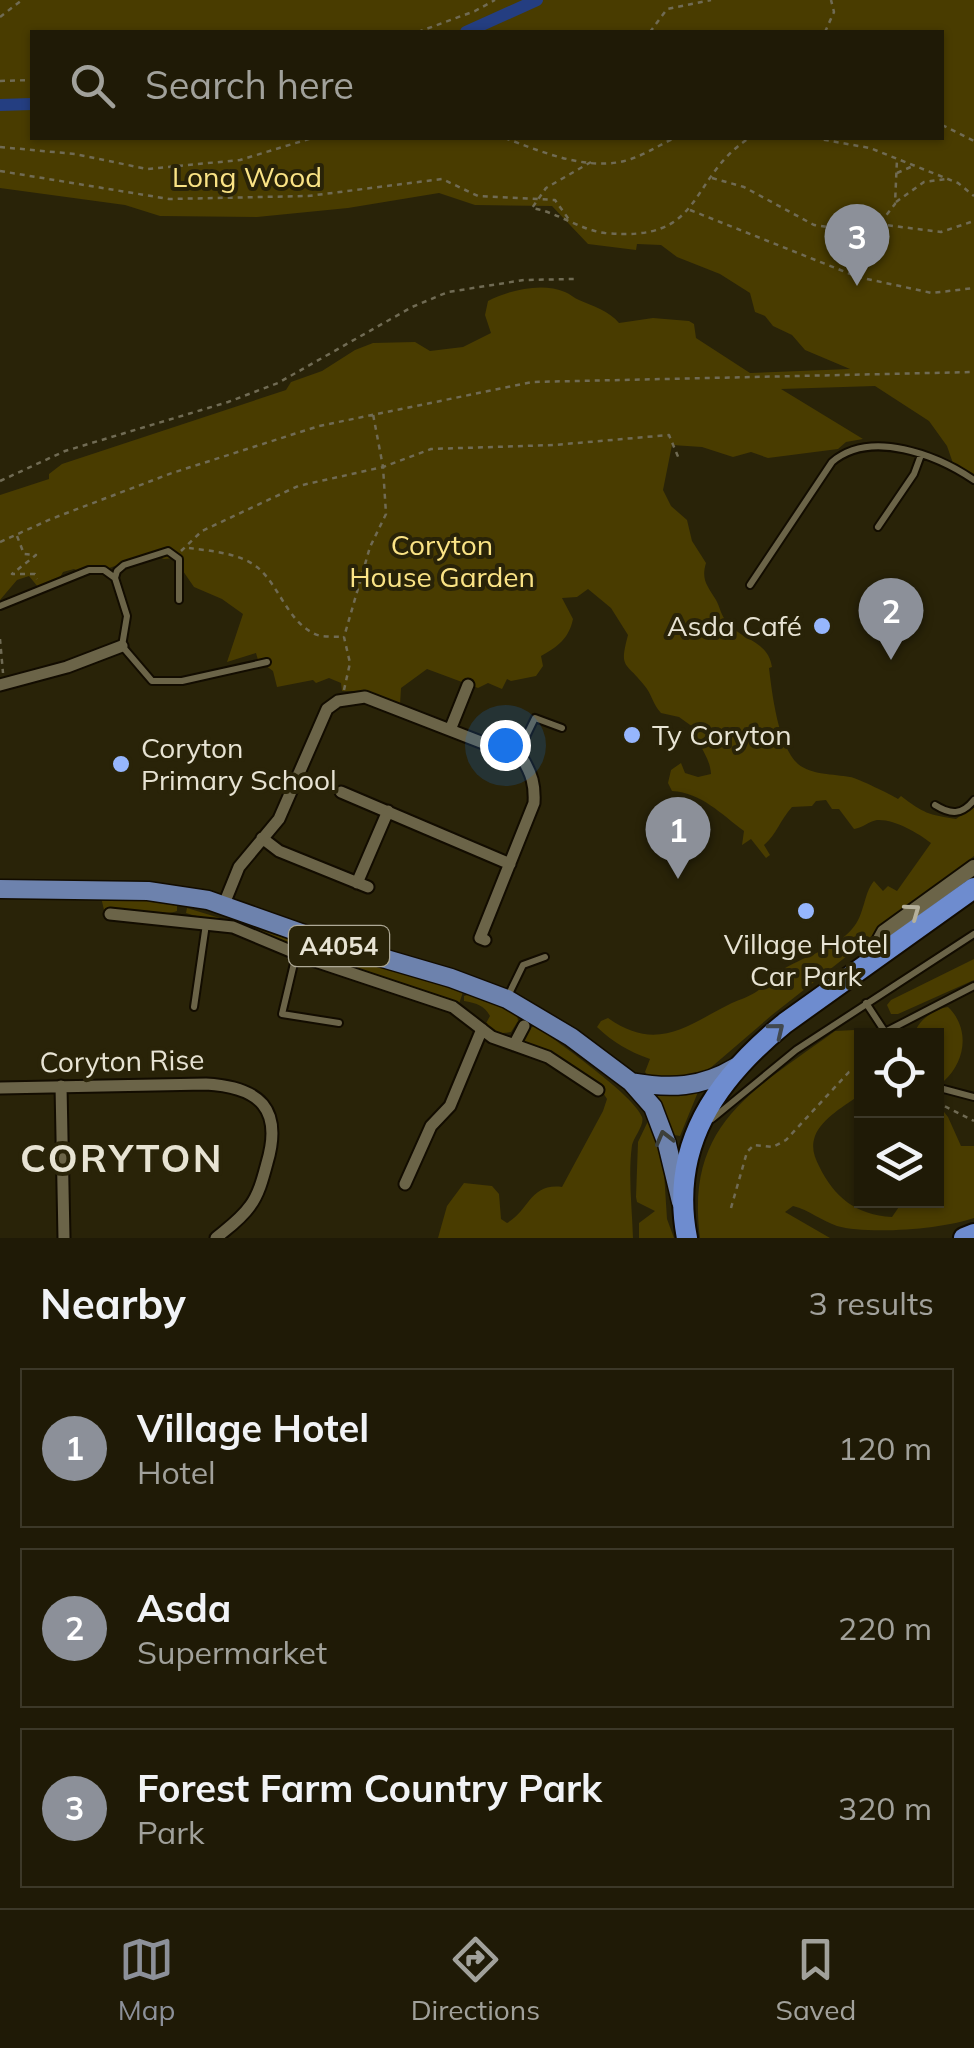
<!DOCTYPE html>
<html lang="en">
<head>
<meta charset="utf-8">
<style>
  body { margin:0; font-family:Mulish,sans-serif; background:#2c2714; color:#f1f3f6 }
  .controls { position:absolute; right:30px; bottom:30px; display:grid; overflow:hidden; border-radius:0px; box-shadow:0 2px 8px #0004 }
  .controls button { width:90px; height:90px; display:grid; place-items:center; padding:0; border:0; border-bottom:2px solid #3c3828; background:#1f1a06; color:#f1f3f6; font:50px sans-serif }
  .you { position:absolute; left:505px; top:745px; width:35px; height:35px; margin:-25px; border:8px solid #fff; border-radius:50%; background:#1a73e8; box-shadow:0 0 0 15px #1a73e833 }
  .badge { display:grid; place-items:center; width:65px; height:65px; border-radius:50%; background:#8c9099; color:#fff; font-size:32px; font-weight:700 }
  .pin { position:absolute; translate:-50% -82px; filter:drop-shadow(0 2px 5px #0008) }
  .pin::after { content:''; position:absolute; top:52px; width:35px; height:30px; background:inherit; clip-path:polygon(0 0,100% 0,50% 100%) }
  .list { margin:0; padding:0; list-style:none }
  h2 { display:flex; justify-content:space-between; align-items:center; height:130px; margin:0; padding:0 40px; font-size:42px }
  h2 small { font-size:32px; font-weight:400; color:#a1a19b }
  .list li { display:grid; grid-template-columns:65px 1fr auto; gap:30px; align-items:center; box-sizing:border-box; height:160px; margin:0 20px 20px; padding:0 20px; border:2px solid #3c3828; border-radius:0px }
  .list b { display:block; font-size:38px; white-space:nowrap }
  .list p { margin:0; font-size:32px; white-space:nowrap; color:#a1a19b }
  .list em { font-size:32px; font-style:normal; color:#a1a19b }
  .icon { flex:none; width:55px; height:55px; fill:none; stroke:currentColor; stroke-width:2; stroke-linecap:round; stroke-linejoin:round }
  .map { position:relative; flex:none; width:974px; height:1238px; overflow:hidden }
  .search { position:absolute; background:#1f1a06; box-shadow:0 2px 8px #0004; left:30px; right:30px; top:30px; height:110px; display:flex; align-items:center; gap:25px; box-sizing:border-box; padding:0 35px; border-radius:0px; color:#a1a19b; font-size:38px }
  .sheet { height:670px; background:#1f1a06 }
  nav { display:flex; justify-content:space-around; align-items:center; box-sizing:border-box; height:140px; border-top:2px solid #3c3828; background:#1f1a06; font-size:28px; color:#a1a19b }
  nav a { display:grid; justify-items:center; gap:5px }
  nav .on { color:#8c9099 }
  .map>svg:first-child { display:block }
</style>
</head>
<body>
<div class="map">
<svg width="974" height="1238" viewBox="0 0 974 1238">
  <rect width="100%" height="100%" fill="#292308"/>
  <path fill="#493c00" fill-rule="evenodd" d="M0 0H974V478L956 472 947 446 929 421 875 386 781 389 863 439 846 442 838 449 768 458 751 452 733 457 702 447 672 445 663 490 671 506 687 520 692 541 706 563C701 580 707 585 716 600 720 607 721 616 727 622 742 641 768 640 772 667L769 668C772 693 778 746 798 764 811 775 834 774 850 777 857 778 892 795 898 799L901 796C923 813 929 815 956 819L974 806V856L772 1015 708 1070 685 1079 649 1078 645 1072 650 1059C628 1051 614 1043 597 1027L601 1021 608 1018C656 1052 685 1027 728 1005 737 1000 747 998 756 992 765 986 771 978 779 972 802 956 833 951 852 929 865 915 863 894 874 881L883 891 888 886 897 891 931 843C918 833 895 819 877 820 869 821 863 828 854 829L839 809H832L826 800 816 801 812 806 792 807C780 820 777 834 764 845L770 855 766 858 751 839 742 845 744 831C721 814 702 793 672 791L668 783 671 770 681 763 685 773 698 777 711 774C710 756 697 745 693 727L679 717 661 713C653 705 652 694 644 685 625 661 619 669 628 635L611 608 588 589 577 597 562 598 573 619C569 638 558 647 541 656L543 666 536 676 511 681 507 679 502 689 488 683 478 688 427 669 401 688 400 705 361 691H342L341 683 329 678 316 683 313 680 277 687 273 671 258 660 256 653 227 662 243 614 222 599 194 587 174 558 164 559 151 554 109 568 97 567 87 575 74 569 63 572 56 585 38 587 29 576 17 580 0 600V495L49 479V474L62 464 286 390 291 382 322 371 355 350 373 343 415 342 430 351 463 347 491 333 485 315 488 301C509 290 542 282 565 292 570 294 574 298 579 300 593 306 609 311 619 323L653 318 689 321 694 324 696 338 750 373 850 369 805 350 792 335 773 326 765 316 755 312 750 293 720 274 677 257 661 245 637 244 636 250 588 244 552 206 475 205 439 193 348 208 257 217 160 216 125 205 0 188ZM32 32H942V138H32Z
    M101 897 177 901V911C164 916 120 913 104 910Z
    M187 908 463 992 459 1004C410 984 360 971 311 954 286 946 263 933 239 923 222 915 203 920 186 913Z
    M974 959V980L898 1014H891L887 1005 891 1000Z
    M474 993 495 998 517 1014 518 1021 511 1032C501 1034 492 1033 485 1025L490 1016C484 1005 476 1003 464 1001V996Z
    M948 1007C970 1028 966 1061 944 1081L937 1077 936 1036 914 1035C917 1021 934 1009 948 1007Z
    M536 1026C557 1042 634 1095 642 1117 645 1124 634 1137 632 1145 628 1175 632 1207 633 1238H438L447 1206 464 1183 492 1186 499 1194 501 1219 507 1223C529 1211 530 1183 562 1187L603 1111 607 1099 598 1085 524 1043 522 1037 529 1028Z
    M855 1030 867 1035 862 1036 861 1094C846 1105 822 1118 815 1136 811 1147 814 1156 819 1166 834 1197 856 1215 892 1217L903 1201 936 1200 937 1103 948 1117 961 1146H974V1218C944 1229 868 1235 837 1226 822 1221 809 1210 793 1206L785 1212 830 1238H700C685 1123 753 1091 835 1031Z
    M652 1092H698L680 1136 674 1135Z
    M649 1119 663 1156 667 1219 674 1238H639V1223L655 1211 637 1202 636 1197 638 1142Z"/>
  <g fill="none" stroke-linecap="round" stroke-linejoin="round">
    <path stroke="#243e81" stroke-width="12" d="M466 32 537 0
      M0 105 32 104"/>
    <defs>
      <path id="service" d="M878 527 914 474 921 455
        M750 585 832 462C871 429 937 455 974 480
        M179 600V559L168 551 124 565 117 571 115 578 127 616 122 646 152 681H182L267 662
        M0 606 89 570H104L115 578
        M517 755 535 718 562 728
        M935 805C951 815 962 815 974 800
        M296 955 282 1014 339 1023
        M507 998 523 965 545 957
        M866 1003 887 1035
        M194 1007 206 924
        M885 1032 974 986
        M936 1087 974 1097
        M712 1119 796 1050 974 934"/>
      <path id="minor" d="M0 685 67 667 122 646
        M450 730 468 685
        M341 792 510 864
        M262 838 279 851 368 887
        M357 883 388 811
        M224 904 239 867 279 819 327 709 338 701 365 697 522 758C532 774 535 785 534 803L480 938 485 940
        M110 914 233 927 312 960 453 1007 492 1037 548 1057 598 1090
        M514 1045 524 1026
        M61 1086 64 1238
        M0 1088 206 1084C260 1087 283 1109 267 1163 263 1178 259 1194 250 1206 241 1219 228 1228 216 1238
        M405 1184 431 1126 450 1106 482 1029"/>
      <path id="tertiary" d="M868 961 884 932 974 867"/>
      <path id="primary" d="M0 889 148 891 208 900 321 940 451 978 507 999 571 1037 631 1082 653 1107 667 1144 681 1202
        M631 1082C670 1089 701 1088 736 1067"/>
      <path id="trunk" d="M687 1238C669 1146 716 1079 785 1023L974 888
        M964 1238 974 1234"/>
    </defs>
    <use href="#service" stroke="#120c00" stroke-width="10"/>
    <use href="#minor" stroke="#120c00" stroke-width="15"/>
    <use href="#tertiary" stroke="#120c00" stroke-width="18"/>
    <use href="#primary" stroke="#120c00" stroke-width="21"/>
    <use href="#trunk" stroke="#120c00" stroke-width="24"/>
    <path stroke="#706b54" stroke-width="2.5" stroke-dasharray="5 5" stroke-linecap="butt" d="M0 17 22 0
      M418 32 475 11 495 0
      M650 32 667 9 711 0
      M825 32 834 12 831 0
      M0 81 32 80
      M942 125 974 141
      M505 138C542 152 591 173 631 159 646 154 661 144 675 138
      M814 138 870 148 958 183 974 196
      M0 147 75 154 147 169 240 160 312 138
      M591 162 546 188 532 208C557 212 580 230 605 233 706 243 686 180 749 138
      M0 171 169 199 308 196 442 179 478 196 555 200 570 221
      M897 173 913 166
      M712 178 744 187 814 225 841 229 877 224 884 218 895 204 897 159
      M896 202 924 182 946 179
      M690 210 858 277 932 293 974 288
      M878 224 941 232 974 221
      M0 481 65 451 228 402 278 383 412 307 448 292 524 280 574 279
      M17 536 24 554 36 555 12 574H35L37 579
      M0 542 51 519 172 473 319 426 532 382 974 372
      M189 548C211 551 239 553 257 567 279 585 287 620 313 633 321 638 334 636 344 637
      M181 551 202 531 298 486 383 467 373 414
      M0 639 3 673
      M344 690 350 663 344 637 370 547 386 514 383 467 431 449 554 445 669 435 679 459
      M936 1102 974 1121
      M731 1208 747 1152 754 1145 773 1147 786 1140 849 1072 862 1070"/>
    <use href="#service" stroke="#6b6448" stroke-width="6"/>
    <use href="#minor" stroke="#6b6448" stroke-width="11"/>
    <use href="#tertiary" stroke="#6b6448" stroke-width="14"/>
    <use href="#primary" stroke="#6d82ad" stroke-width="18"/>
    <use href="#trunk" stroke="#6e8ccf" stroke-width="20"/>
  </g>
  <defs><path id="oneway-chevron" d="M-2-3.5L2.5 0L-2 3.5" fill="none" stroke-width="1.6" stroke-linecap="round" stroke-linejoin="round" transform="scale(2.5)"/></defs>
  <use stroke="#b5b09b" href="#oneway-chevron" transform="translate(913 911) rotate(-36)"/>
  <use stroke="#41484e" href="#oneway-chevron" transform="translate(777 1030) rotate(-39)"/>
  <use stroke="#3d403a" href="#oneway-chevron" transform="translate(664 1138) rotate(-105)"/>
  <g fill="#96b6fd" stroke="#292308" stroke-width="4">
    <circle cx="822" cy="626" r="10"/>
    <circle cx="632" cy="735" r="10"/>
    <circle cx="121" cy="764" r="10"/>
    <circle cx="806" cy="911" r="10"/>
  </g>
  <g text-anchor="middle" stroke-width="8" stroke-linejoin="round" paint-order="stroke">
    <rect fill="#292308" stroke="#aea996" stroke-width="2.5" x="289" y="926" width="100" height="40" rx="8"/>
    <g font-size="25" font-weight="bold" fill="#e7e3d3">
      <text x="339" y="955">A4054</text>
    </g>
    <g font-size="28" fill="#fae385" stroke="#292308">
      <text x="247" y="187">Long Wood</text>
      <text x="442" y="555">Coryton<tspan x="442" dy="32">House Garden</tspan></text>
    </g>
    <g font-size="28" fill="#e7e3d3" stroke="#292308" text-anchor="start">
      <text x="802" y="636" text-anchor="end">Asda Café</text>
      <text x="652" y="745">Ty Coryton</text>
      <text x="141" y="758">Coryton<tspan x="141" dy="32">Primary School</tspan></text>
      <text x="806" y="954" text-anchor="middle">Village Hotel<tspan x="806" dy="32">Car Park</tspan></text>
    </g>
    <g font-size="28" fill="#e7e3d3" stroke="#292308">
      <text transform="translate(122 1061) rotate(-1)" y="10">Coryton Rise</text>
    </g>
    <g font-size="38" font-weight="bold" letter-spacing="2.5" fill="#e7e3d3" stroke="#292308">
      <text x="122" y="1172">CORYTON</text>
    </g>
  </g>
</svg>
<div class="controls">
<button><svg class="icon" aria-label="locate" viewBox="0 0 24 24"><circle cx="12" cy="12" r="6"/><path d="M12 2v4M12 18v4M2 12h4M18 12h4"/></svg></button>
<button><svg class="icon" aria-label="layers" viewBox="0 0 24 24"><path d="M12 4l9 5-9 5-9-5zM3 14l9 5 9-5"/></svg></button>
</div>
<div class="you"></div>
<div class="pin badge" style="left:678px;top:879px">1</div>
<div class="pin badge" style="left:891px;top:660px">2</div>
<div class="pin badge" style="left:857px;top:286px">3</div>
<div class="search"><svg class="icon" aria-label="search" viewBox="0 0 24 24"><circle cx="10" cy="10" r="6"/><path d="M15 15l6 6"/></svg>Search here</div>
</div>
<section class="sheet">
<h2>Nearby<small>3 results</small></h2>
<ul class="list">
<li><span class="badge">1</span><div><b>Village Hotel</b><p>Hotel</p></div><em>120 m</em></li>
<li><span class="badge">2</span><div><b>Asda</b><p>Supermarket</p></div><em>220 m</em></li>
<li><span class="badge">3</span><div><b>Forest Farm Country Park</b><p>Park</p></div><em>320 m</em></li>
</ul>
</section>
<nav>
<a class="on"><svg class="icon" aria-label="map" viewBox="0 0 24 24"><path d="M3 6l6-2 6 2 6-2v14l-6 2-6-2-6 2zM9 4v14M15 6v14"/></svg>Map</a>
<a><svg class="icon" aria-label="directions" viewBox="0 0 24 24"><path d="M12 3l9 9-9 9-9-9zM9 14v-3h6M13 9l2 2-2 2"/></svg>Directions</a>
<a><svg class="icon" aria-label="saved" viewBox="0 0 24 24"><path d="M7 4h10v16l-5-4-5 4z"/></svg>Saved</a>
</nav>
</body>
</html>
